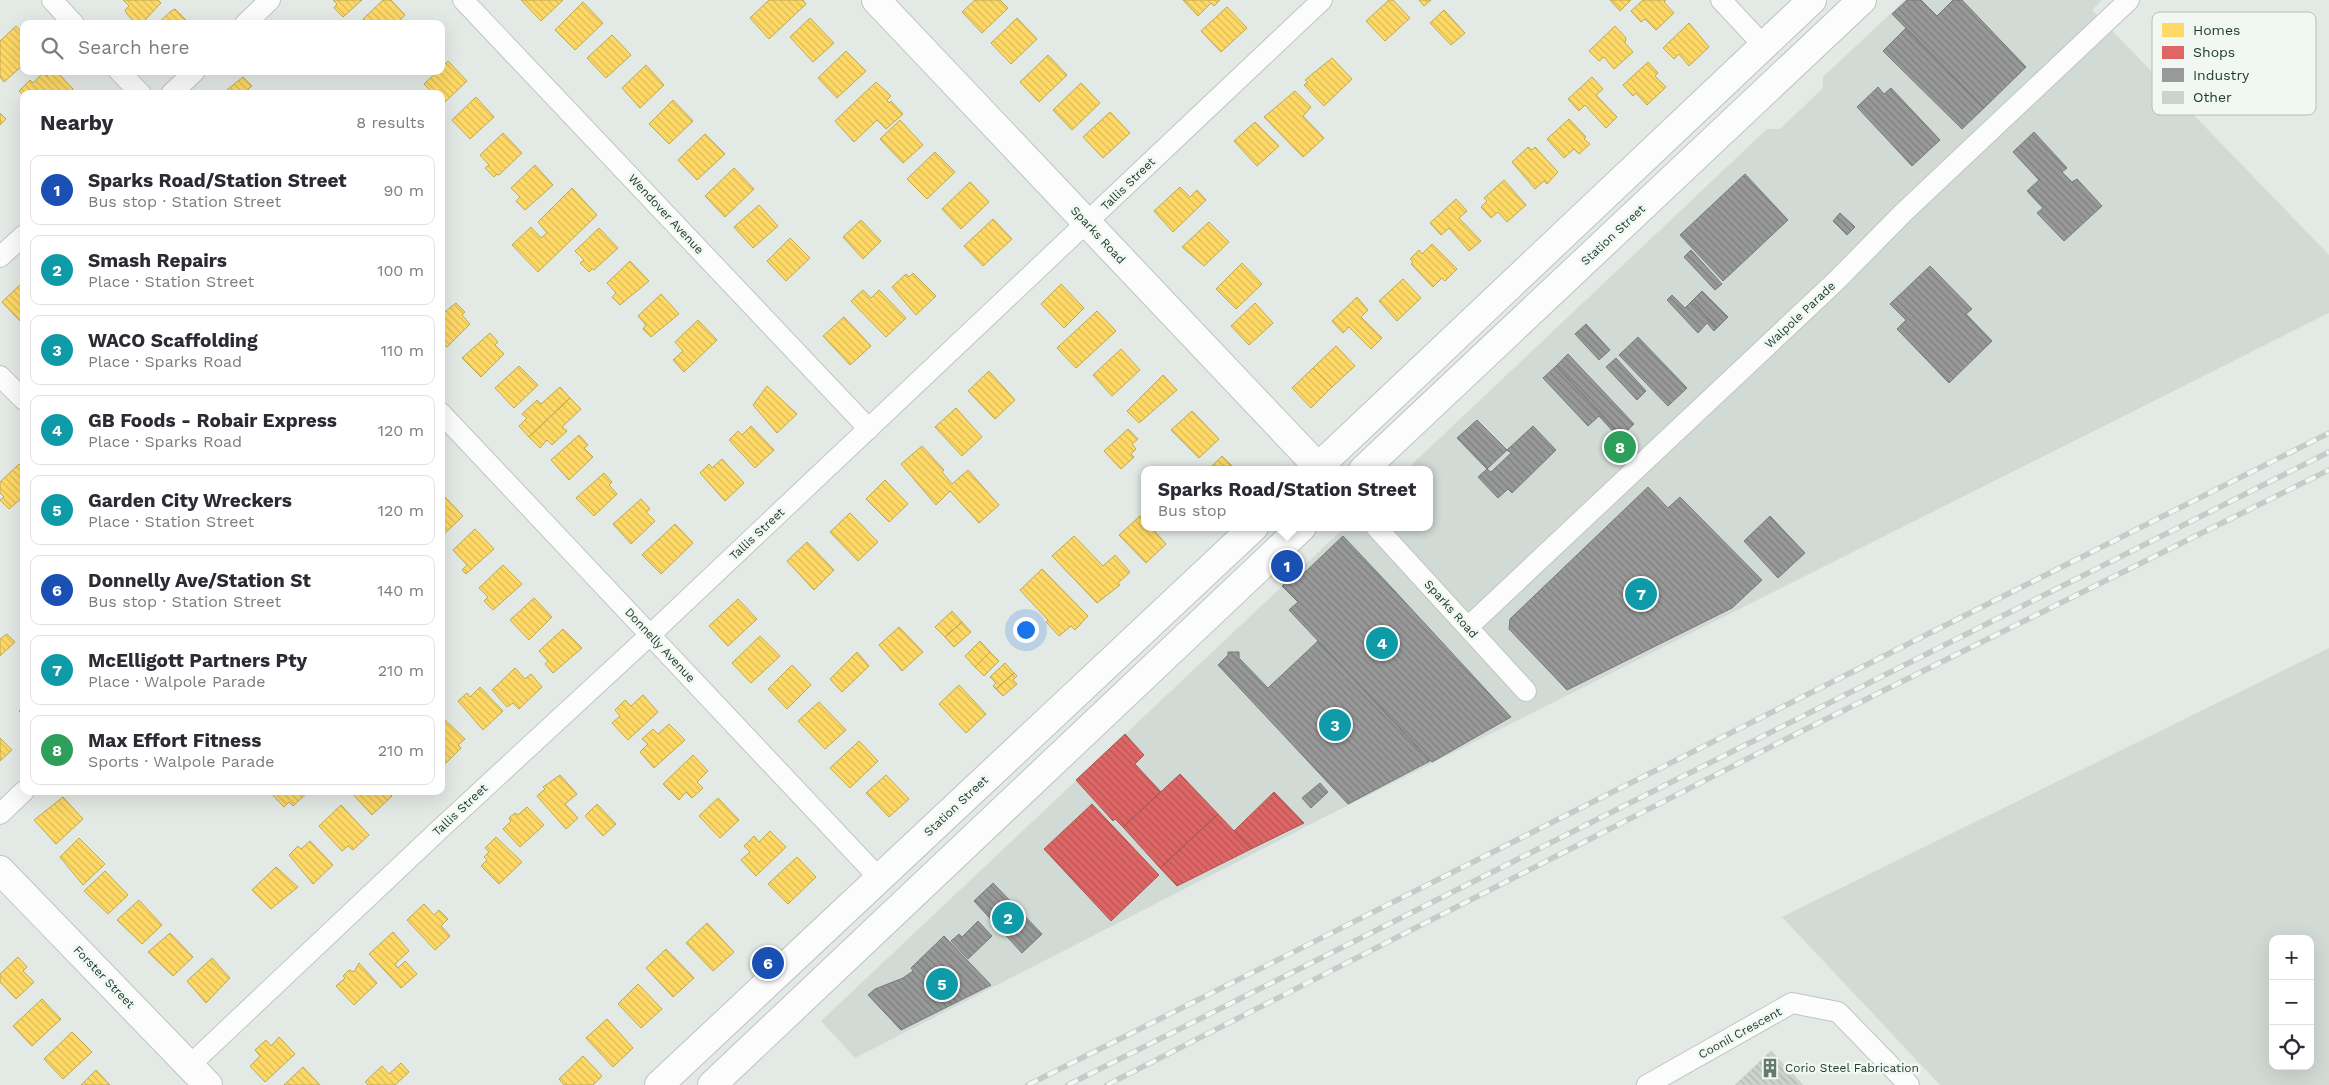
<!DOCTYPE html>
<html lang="en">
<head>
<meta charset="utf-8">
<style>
  body { margin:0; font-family:"Work Sans",sans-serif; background:#f2f2f3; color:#2b2b33 }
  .controls { position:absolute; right:15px; bottom:15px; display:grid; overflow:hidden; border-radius:10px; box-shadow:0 5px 20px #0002 }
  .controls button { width:45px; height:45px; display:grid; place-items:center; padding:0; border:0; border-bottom:1px solid #e1e1e2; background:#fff; color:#2b2b33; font:25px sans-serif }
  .you { position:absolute; left:1025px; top:629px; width:18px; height:18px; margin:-12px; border:4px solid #fff; border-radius:50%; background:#1a73e8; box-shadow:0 0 0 8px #1a73e833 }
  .badge { display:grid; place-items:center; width:32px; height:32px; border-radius:50%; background:#65796e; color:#fff; font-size:16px; font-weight:700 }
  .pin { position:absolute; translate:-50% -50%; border:2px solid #fff; box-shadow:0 1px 5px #0006 }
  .popup { position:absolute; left:1141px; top:466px; width:292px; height:65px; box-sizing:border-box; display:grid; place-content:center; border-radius:10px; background:#fff; filter:drop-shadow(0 1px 4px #0005); font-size:16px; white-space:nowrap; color:#7c7c81 }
  .popup b { font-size:19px; color:#2b2b33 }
  .popup::after { content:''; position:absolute; left:50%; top:100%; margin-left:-10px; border:10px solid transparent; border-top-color:#fff }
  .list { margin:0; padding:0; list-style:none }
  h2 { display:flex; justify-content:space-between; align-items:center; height:65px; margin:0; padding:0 20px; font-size:21px }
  h2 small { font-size:16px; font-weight:400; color:#7c7c81 }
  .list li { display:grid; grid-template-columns:32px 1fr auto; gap:15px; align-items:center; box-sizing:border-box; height:70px; margin:0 10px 10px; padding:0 10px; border:1px solid #e1e1e2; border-radius:10px }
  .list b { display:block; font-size:19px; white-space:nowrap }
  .list p { margin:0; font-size:16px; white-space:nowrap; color:#7c7c81 }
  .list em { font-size:16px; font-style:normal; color:#7c7c81 }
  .icon { flex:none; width:28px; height:28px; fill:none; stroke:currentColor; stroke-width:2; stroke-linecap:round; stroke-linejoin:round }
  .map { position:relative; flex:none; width:2329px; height:1085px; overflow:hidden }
  .search { position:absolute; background:#fff; box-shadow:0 5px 20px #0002; left:20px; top:20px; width:425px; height:55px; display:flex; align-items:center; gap:12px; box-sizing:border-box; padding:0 18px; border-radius:10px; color:#7c7c81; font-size:19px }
  .panel { position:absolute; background:#fff; box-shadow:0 5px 20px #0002; left:20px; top:90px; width:425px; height:705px; border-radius:10px }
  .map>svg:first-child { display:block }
</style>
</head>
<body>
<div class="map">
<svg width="2329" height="1085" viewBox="0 0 2329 1085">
  <defs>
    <pattern id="homes-back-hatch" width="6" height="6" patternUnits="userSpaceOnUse" patternTransform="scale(1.25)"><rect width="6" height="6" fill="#ffd966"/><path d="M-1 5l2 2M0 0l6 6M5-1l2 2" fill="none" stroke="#dabb59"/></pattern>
    <pattern id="shops-back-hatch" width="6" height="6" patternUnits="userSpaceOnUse" patternTransform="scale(1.25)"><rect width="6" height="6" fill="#e06666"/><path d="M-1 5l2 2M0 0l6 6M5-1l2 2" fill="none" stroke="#b55554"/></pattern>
    <pattern id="industry-back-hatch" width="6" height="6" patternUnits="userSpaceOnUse" patternTransform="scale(1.25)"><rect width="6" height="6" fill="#999"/><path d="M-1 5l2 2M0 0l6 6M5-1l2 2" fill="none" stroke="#7c7e7d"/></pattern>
    <pattern id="building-back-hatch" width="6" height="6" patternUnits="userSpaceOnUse" patternTransform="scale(1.25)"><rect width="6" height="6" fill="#ccd2ce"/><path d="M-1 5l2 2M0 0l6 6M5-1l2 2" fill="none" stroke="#afb5b1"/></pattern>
  </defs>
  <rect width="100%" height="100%" fill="#e3e9e5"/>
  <path fill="#d1dad4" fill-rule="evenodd" d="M1905 0H2102L2092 10 2329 255V313L1307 826 855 1058 821 1021 1345 527H1430V470H1406L1767 129H1780L1823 88V77Z
    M2329 648V1085H1940L1782 917ZM2273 939H2310V1066H2273Z"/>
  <path fill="url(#homes-back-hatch)" stroke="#bcaa55" d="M123 0H158L161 3 141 24H136L127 14 125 10 129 6Z
    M333 0H362L343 17 334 8 337 4Z
    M383 0H391L405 15 396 24H368L363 19Z
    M521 0H563L541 21Z
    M769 0H803L806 4 769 39 750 18Z
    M975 0H1000L1008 8 982 33 962 12Z
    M1183 0H1220L1214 6 1211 3 1198 16Z
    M1389 0H1393L1410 18 1385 41 1366 21Z
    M1419 0H1431L1424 6Z
    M1610 0H1631L1620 11Z
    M1643 0H1666L1664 2 1674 13 1656 30 1645 19 1641 22 1631 11Z
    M583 2 603 23 575 50 555 30Z
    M1227 7 1247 28 1221 52 1201 31Z
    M175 9 190 24H157L171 11Z
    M1444 10 1465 33 1451 45 1430 23Z
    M810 18 834 43 813 62 790 37Z
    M1017 18 1037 39 1011 64 991 43Z
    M1689 23 1709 47 1689 66 1679 54 1674 59 1663 48Z
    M16 26 24 35V64L4 82 0 77V41Z
    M1615 26 1626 38 1625 43 1633 52 1614 69 1604 57 1599 61 1589 51Z
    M612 35 631 55 606 78 587 58Z
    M846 51 866 71 837 98 818 78Z
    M1048 55 1067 75 1039 102 1020 82Z
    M1332 58 1352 79 1324 106 1304 85 1308 82 1305 80Z
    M448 61 467 81 443 104 441 94H427L430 90 424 84 438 71H441V68Z
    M1648 62 1658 73 1655 76 1666 87 1647 105 1636 93 1633 96 1623 85Z
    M646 65 664 85 640 108 622 88Z
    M52 71H56L73 89 68 94H24V96L19 91 30 80 33 83 43 73 47 76Z
    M243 77 252 86 248 89 253 94H222Z
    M1592 77 1603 89 1596 95 1617 117 1606 128 1585 105 1579 111 1568 99Z
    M876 82 891 96 887 100 889 103 891 101 903 114 886 129 877 120 854 142 835 121Z
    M1081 83 1100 103 1072 130 1053 110Z
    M1295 91 1311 107 1303 116 1324 138 1303 157 1264 117Z
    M476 97 494 117 470 139 452 120Z
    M673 100 693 121 669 144 649 124Z
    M1110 112 1130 133 1103 158 1083 137Z
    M0 113 6 119 0 125Z
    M1569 119 1586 137 1584 139 1590 144 1579 154 1574 149 1564 158 1547 139Z
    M900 120 923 145 903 163 880 139Z
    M1255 122 1279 146 1257 166 1234 141Z
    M503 133 522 153 499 175 497 174 494 177 485 168 489 165 480 155Z
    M705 134 725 154 697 180 678 160Z
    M1528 147 1532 150 1535 147 1558 172 1547 184 1544 181 1535 189 1512 162Z
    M935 152 955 172 927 199 907 179Z
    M535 165 553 185 525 210 516 201 520 197 511 188Z
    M734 168 754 189 725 217 705 196Z
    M1504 180 1526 205 1507 222 1498 212 1491 218 1481 207 1487 201 1484 198Z
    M970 182 989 202 961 229 942 209Z
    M1180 187 1190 197 1197 190 1206 200 1173 232 1154 211Z
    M572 188 597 215 538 272 512 245 531 227 541 238 547 233 538 222Z
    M1456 199 1467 211 1459 218 1481 241 1469 251 1449 228 1441 235 1430 223Z
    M759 205 778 226 753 248 734 227Z
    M993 219 1012 239 983 266 964 246Z
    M861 220 881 241 863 259 843 237Z
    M1209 222 1229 242 1204 266 1182 247Z
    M599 228 618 248 594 270 592 269 589 272 580 263 584 260 575 251Z
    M790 238 810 258 786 281 767 261Z
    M1432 244 1457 269 1445 281 1442 278 1433 287 1411 264 1413 262 1410 259 1419 250 1422 254Z
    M630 261 649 281 620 305 612 297 616 293 607 283Z
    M1242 263 1262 284 1236 309 1216 289Z
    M913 273 936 296 916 315 892 287 906 274 909 277Z
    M1403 279 1421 298 1397 321 1379 301Z
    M24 281V318L20 321 2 302Z
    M1061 284 1084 308 1064 328 1041 304Z
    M863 290 871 298 879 290 906 318 886 337 851 301Z
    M661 294 679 314 651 337 643 329 646 325 638 316Z
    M1357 297 1368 310 1361 317 1382 338 1371 349 1349 327 1343 333 1332 321Z
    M456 303 465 312 462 315 470 324 447 347 441 341V315Z
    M1255 303 1273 323 1249 345 1231 326Z
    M1097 311 1116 331 1076 368 1057 348Z
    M844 317 871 346 850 365 823 336Z
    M698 320 717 340 684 372 673 360 683 351 675 342Z
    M490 333 498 342 495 345 504 354 481 377 462 358Z
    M1336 346 1355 366 1332 387 1313 368Z
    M1121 349 1140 370 1112 396 1093 375Z
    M519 366 538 385 514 408 495 388Z
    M1313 368 1332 387 1311 408 1292 388Z
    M989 371 1015 400 995 419 968 391Z
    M1163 375 1177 390 1139 423 1127 411Z
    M767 386 797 414 777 433 753 405Z
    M560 387 570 398 529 437 519 426 527 418 522 414 537 400 541 404Z
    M570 398 581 409 562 427 567 431 552 445 547 440 540 448 529 437Z
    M956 408 982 437 962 456 935 427Z
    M1192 411 1219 439 1199 458 1171 430Z
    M751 426 774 450 755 468 729 440 738 431 742 435Z
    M1128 429 1138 439 1132 444 1136 449 1131 454 1134 457 1121 469 1104 451Z
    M579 435 588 445 584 448 593 457 569 480 551 460Z
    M922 446 944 470 942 472 952 484 968 470 999 505 979 523 950 491 936 505 901 464Z
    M1222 456 1236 470H1208Z
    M722 459 744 483 725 501 700 473 709 464 712 468Z
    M19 464 24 469V496L9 509 0 500 4 497 0 493V482Z
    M604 473 612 482 609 485 617 494 594 516 576 498Z
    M885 480 908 504 889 522 866 499Z
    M444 496 463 516 441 537V499Z
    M641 499 650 509 646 512 655 521 631 544 613 524Z
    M850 513 878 542 858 561 830 532Z
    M1140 516 1144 521V527H1151L1166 544 1146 563 1119 535Z
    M675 524 693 543 661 574 642 555Z
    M475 529 494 549 466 574 462 570 467 565 453 550Z
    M1074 536 1103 566 1115 555 1130 572 1118 583 1120 585 1097 603 1052 556Z
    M807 542 834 570 814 590 787 561Z
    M503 565 522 584 493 610 484 601 488 597 479 588Z
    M1042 569 1088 616 1075 630 1071 626 1059 636 1046 622 1048 620 1020 590Z
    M534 598 552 617 529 640 510 620Z
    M738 599 757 619 728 646 709 626Z
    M952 611 962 622 945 637 935 627Z
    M962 622 971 632 954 647 945 637Z
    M899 627 923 652 902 671 879 645Z
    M563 629 582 648 553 673 545 664 548 661 539 651Z
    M7 634 15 642 0 656V639Z
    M760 636 780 656 751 683 732 663Z
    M980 641 990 652 975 667 965 656Z
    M857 652 869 666 842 692 830 679Z
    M990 652 999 661 984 676 975 667Z
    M1005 663 1014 673 996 689 993 686 996 683 990 677Z
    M792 665 811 685 787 709 768 689Z
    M515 668 525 679 531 674 542 687 519 709 513 703 507 707 492 690Z
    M1014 673 1017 676 1013 680 1017 684 1003 696 996 689Z
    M959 685 986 714 966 733 939 704Z
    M480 687 503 711 483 730 458 701 467 693 470 697Z
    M643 695 658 712 628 740 612 723 620 716 615 710 625 700 631 706Z
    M819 702 846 730 825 749 798 721Z
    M24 706V716L19 711Z
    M441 716 465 739 458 745 461 748 443 766Z
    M669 724 685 740 654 768 640 752 648 744 642 739 653 729 658 734Z
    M0 738 12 750 0 761Z
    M859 741 878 761 850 788 830 768Z
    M693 755 708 771 697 782 703 788 692 798 686 792 679 800 663 784Z
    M560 775 577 794 565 804 578 818 566 829 537 796 545 789 543 787Z
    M886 775 909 799 889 817 866 793Z
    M269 791H309L293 806 289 802 284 807Z
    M350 791H387L392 796 372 815Z
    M63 797 83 819 56 844 34 820Z
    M718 798 739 820 720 838 699 816Z
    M597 804 616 824 603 836 585 816Z
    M341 805 369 835 353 850 348 846 342 851 319 826Z
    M527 807 544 825 520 847 503 829 511 821 509 818 515 813 518 815Z
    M770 831 786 847 756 876 741 860 750 852 744 846 754 836 759 842Z
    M496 837 522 862 499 884 481 866 487 860 484 857 489 852 485 848Z
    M79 838 105 864 83 885 60 857Z
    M310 841 333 865 313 884 289 855 298 846 301 849Z
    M797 857 816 877 788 904 768 884Z
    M276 867 298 887 271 909 252 890Z
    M105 871 128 895 108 914 84 891Z
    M139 900 162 925 142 944 117 920Z
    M424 904 434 915 439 910 448 919 441 926 450 936 435 950 407 920Z
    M707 923 734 952 713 971 686 943Z
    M393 932 409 951 395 964 398 968 405 961 417 974 401 988 369 954Z
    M170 933 193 957 173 976 148 952Z
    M666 949 694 978 673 997 646 968Z
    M18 957 27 967 23 971 34 982 16 999 0 982V974Z
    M212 958 230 978 206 1003 187 981Z
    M359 963 377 983 354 1005 336 986 345 978 343 976 349 970 354 972Z
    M638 984 662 1009 641 1028 618 1004Z
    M42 999 61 1019 32 1046 13 1026Z
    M607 1019 633 1048 613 1067 586 1038Z
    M72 1032 92 1052 63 1079 44 1059Z
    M279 1037 295 1054 265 1082 250 1066 260 1056 255 1050 266 1040 271 1046Z
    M583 1056 602 1076 593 1085H564L559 1079Z
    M401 1063 409 1072 395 1085H368L365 1082 382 1066 389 1074Z
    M303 1067 320 1085H284Z
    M96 1070 110 1085H81Z"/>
  <path fill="url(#shops-back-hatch)" stroke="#a75955" d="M1125 734 1144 755 1135 764 1161 792 1123 827 1115 819 1113 821 1076 780Z
    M1180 774 1218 814 1160 868 1123 827Z
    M1274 792 1304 823 1251 849 1234 831Z
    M1092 804 1159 875 1111 921 1044 849Z
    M1218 814 1251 849 1177 886 1160 868Z"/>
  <path fill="url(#industry-back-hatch)" stroke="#757d79" d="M1907 0H1921L1937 16 1953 0H1962L2026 67 1984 108 1892 14Z
    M1906 28 1984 108 1962 129 1883 51Z
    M1878 87 1884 94 1891 88 1940 140 1912 166 1857 107Z
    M2034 132 2067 168 2062 172 2072 182 2077 179 2102 206 2064 241 2037 213 2043 208 2027 191 2039 180 2013 152Z
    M1745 174 1788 220 1723 281 1680 235Z
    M1840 213 1855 227 1847 235 1833 221Z
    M1691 250 1722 284 1715 290 1684 257Z
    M1930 266 1972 309 1966 314 1992 341 1949 383 1897 329 1906 320 1890 304Z
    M1702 291 1728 317 1717 328 1692 301Z
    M1672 295 1685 308 1692 301 1717 328 1714 331 1707 323 1698 333 1667 300Z
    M1586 324 1610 350 1599 360 1575 334Z
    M1638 337 1687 388 1668 406 1619 355Z
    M1568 354 1634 424 1622 436 1556 366Z
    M1616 358 1646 391 1637 400 1606 367Z
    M1556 366 1622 436 1619 438 1599 416 1588 426 1543 378Z
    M1477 420 1507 450 1487 469 1457 438Z
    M1533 426 1556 450 1512 493 1508 489 1498 498 1478 477 1487 469 1491 472 1511 453 1507 450Z
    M1648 487 1668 508 1680 497 1762 580 1732 608 1567 690 1509 629 1510 619Z
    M1770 516 1805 553 1778 578 1744 541Z
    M1343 536 1392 588 1511 717 1432 762 1289 610 1298 602 1282 586 1296 572 1301 576Z
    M1318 641 1430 761 1348 804 1218 665 1228 655V652H1239V658L1268 688Z
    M1320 783 1328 792 1311 808 1302 798Z
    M993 883 1042 934 1022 953 974 901Z
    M978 921 992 936 968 959 951 941 959 934 962 937Z
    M944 936 991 985 901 1030 868 995 875 989 903 978 913 971 911 968Z"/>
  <path fill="url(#building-back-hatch)" stroke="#ccd2ce" d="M1771 1051 1803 1085H1735Z"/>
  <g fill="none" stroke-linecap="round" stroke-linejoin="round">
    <defs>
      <path id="street" d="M52 0 74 24
        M463 0 869 429
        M1721 0 1764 46
        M245 24 270 0
        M119 71 141 94
        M171 94 195 71
        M0 257 24 235
        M0 376 24 400
        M441 413 879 878
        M1376 527 1526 691
        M1468 627 1836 281 1903 213 2129 0
        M0 814 24 791
        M190 1065 439 830 650 635 1322 0
        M1647 1085 1792 1003 1838 1012 1909 1085"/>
      <path id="secondary" d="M876 0 1321 470
        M1315 470 1812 0
        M1363 470 1862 0
        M0 870 208 1085
        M659 1085 1254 527
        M712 1085 1302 527"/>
    </defs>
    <use href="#street" stroke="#c0c6c2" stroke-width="22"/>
    <use href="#secondary" stroke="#bdc5c0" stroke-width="30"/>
    <use href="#street" stroke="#fbfcfb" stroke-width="20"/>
    <use href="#secondary" stroke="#fbfcfb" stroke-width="28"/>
    <defs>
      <path id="rail" d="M1028 1085 2329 433
        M1068 1085 2329 452
        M1107 1085 1798 733 2329 470"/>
    </defs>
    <use href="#rail" stroke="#c7cac8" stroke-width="5.5"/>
    <use href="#rail" stroke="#f1f8f3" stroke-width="4" stroke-dasharray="11" stroke-linecap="butt"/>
  </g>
  <defs>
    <symbol id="building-bare" viewBox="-9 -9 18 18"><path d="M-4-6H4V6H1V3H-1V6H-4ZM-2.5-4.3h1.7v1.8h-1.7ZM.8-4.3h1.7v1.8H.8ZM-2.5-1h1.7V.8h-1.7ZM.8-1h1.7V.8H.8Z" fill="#65796e" stroke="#f1f8f3" stroke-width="2.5" paint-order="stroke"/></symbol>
  </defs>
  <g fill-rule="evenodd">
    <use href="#building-bare" x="1756" y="1054" width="28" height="28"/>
  </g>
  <g text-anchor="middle" stroke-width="5" stroke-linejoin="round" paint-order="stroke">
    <g font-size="12" fill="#213c2e" stroke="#f1f8f3">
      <text transform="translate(1128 184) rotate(-44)" y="4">Tallis Street</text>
      <text transform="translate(666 214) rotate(47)" y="4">Wendover Avenue</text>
      <text transform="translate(1098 235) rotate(47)" y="4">Sparks Road</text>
      <text transform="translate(1613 235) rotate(-43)" y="4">Station Street</text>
      <text transform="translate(1800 315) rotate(-43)" y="4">Walpole Parade</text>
      <text transform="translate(757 534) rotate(-43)" y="4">Tallis Street</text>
      <text transform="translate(1451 609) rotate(48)" y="4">Sparks Road</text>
      <text transform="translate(660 645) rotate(47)" y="4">Donnelly Avenue</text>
      <text transform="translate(956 806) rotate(-43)" y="4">Station Street</text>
      <text transform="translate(460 810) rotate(-43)" y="4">Tallis Street</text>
      <text transform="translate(104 977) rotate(46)" y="4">Forster Street</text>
      <text transform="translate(1740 1033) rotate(-29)" y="4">Coonil Crescent</text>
    </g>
    <g font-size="12" fill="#213c2e" stroke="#f1f8f3" text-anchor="start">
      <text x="1785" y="1072">Corio Steel Fabrication</text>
    </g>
  </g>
  <rect x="2152" y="12" width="164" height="103" rx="8" fill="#f1f8f3" stroke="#b3c0b8" stroke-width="1"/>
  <rect x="2162" y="23" width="22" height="14" fill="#ffd966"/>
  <rect x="2162" y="46" width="22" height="13" fill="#e06666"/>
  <rect x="2162" y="68" width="22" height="14" fill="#999"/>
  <rect x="2162" y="91" width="22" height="13" fill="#ccd2ce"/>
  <g font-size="14" fill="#213c2e">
    <text x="2193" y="35">Homes</text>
    <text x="2193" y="57">Shops</text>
    <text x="2193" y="80">Industry</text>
    <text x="2193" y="102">Other</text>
  </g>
</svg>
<div class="controls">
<button>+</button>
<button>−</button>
<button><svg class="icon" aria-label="locate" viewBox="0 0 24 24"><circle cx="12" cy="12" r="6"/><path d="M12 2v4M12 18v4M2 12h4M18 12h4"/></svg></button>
</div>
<div class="you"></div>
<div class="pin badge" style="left:1287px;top:566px;background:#1a4fb4">1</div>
<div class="popup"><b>Sparks Road/Station Street</b>Bus stop</div>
<div class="pin badge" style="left:1008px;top:918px;background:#0f9aa8">2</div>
<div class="pin badge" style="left:1335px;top:725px;background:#0f9aa8">3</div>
<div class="pin badge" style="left:1382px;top:643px;background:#0f9aa8">4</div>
<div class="pin badge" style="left:942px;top:984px;background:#0f9aa8">5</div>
<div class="pin badge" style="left:768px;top:963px;background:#1a4fb4">6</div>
<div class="pin badge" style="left:1641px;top:594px;background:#0f9aa8">7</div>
<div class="pin badge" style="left:1620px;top:447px;background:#2e9e5b">8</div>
<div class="search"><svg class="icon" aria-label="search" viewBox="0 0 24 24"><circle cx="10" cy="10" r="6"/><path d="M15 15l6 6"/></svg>Search here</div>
<section class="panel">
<h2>Nearby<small>8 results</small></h2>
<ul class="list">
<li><span class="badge" style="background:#1a4fb4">1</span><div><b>Sparks Road/Station Street</b><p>Bus stop · Station Street</p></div><em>90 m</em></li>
<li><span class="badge" style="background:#0f9aa8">2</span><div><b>Smash Repairs</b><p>Place · Station Street</p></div><em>100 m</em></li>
<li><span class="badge" style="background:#0f9aa8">3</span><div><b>WACO Scaffolding</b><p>Place · Sparks Road</p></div><em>110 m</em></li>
<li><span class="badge" style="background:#0f9aa8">4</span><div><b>GB Foods - Robair Express</b><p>Place · Sparks Road</p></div><em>120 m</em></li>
<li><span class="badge" style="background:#0f9aa8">5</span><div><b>Garden City Wreckers</b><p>Place · Station Street</p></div><em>120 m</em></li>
<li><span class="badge" style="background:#1a4fb4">6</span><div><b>Donnelly Ave/Station St</b><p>Bus stop · Station Street</p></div><em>140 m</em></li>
<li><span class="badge" style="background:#0f9aa8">7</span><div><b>McElligott Partners Pty</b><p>Place · Walpole Parade</p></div><em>210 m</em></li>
<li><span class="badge" style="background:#2e9e5b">8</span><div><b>Max Effort Fitness</b><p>Sports · Walpole Parade</p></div><em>210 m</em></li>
</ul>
</section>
</div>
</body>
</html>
